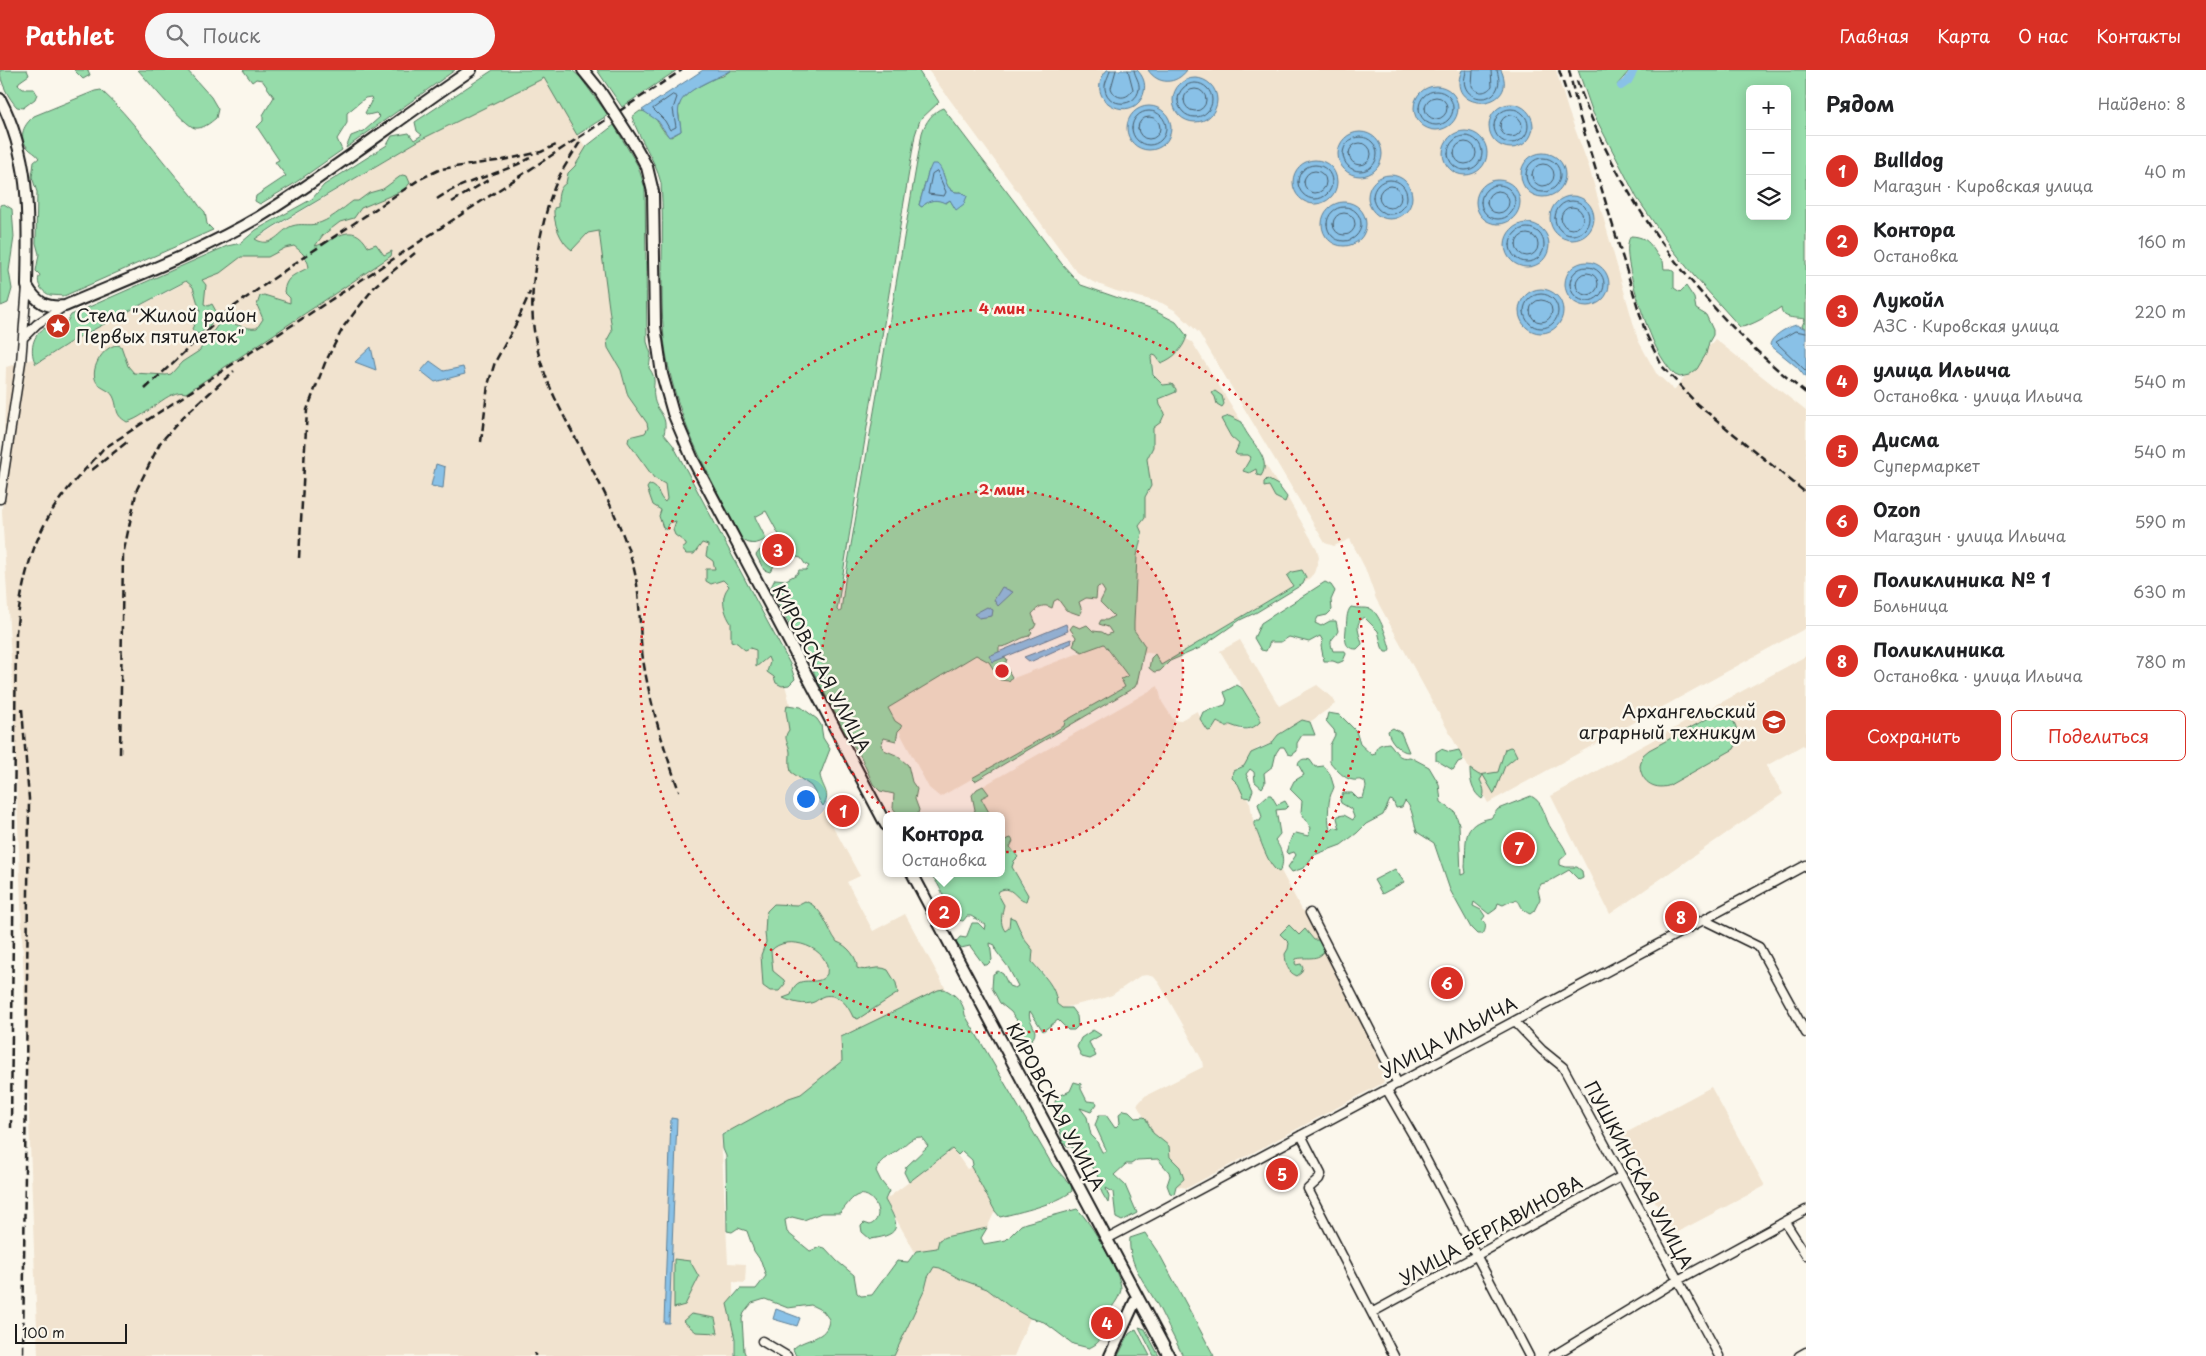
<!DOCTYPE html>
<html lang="ru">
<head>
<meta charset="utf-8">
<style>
  body { margin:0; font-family:"Playpen Sans",sans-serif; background:#f6f6f6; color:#202124 }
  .controls { position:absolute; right:15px; top:15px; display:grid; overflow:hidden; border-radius:8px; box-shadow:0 2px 12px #0003 }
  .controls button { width:45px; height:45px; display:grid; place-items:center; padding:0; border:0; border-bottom:1px solid #e0e0e0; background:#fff; color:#202124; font:25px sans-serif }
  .scale { position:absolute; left:15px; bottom:12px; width:112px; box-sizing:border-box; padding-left:5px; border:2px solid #1c1c1c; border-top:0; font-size:14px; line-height:18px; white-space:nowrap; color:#1c1c1c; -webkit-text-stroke:4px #fbf7ec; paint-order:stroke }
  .you { position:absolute; left:805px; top:728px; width:18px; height:18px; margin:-12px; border:4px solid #fff; border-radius:50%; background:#1a73e8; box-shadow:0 0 0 8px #1a73e833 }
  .badge { display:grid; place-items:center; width:32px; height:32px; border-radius:50%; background:#d93025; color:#fff; font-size:16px; font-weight:700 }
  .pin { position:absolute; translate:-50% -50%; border:2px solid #fff; box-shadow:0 1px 5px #0006 }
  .popup { position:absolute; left:883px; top:742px; width:122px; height:65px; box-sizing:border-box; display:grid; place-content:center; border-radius:8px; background:#fff; filter:drop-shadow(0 1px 4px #0005); font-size:16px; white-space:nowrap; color:#757577 }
  .popup b { font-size:19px; color:#202124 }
  .popup::after { content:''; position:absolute; left:50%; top:100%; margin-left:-10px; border:10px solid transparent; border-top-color:#fff }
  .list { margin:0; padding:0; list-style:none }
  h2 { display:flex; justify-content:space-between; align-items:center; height:65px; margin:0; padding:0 20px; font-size:21px }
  h2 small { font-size:16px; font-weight:400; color:#757577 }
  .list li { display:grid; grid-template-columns:32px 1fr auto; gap:15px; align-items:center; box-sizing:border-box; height:70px; padding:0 20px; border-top:1px solid #e0e0e0 }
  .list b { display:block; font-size:19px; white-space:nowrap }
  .list p { margin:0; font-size:16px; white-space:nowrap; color:#757577 }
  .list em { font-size:16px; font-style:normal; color:#757577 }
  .actions { display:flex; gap:10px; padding:15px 20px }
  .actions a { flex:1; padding:11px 0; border:1px solid #d93025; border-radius:8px; text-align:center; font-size:18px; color:#d93025 }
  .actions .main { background:#d93025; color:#fff }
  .icon { flex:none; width:28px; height:28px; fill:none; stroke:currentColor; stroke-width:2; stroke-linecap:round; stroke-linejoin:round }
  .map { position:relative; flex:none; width:1806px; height:1286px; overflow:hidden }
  header { display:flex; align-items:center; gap:30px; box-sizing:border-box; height:70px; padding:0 25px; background:#d93025; color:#fff }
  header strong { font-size:24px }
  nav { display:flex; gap:28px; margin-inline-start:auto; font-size:18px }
  .search { width:350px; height:45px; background:#f6f6f6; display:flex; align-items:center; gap:12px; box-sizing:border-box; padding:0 18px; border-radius:28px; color:#757577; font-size:19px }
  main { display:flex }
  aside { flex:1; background:#fff }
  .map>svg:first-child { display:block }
</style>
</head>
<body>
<header>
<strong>Pathlet</strong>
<div class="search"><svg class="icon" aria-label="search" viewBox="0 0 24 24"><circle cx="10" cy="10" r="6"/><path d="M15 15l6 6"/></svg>Поиск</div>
<nav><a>Главная</a><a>Карта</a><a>О нас</a><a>Контакты</a></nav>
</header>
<main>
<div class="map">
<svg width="1806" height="1286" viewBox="0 0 1806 1286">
  <rect width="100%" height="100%" fill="#fbf7ec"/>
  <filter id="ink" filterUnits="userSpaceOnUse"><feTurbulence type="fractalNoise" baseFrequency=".02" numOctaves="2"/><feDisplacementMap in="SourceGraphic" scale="10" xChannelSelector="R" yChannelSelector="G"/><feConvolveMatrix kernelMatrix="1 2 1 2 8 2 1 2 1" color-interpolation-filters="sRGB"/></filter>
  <g filter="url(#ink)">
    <path fill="#f1e3cf" d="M928 0H1556L1568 40 1589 97 1638 270 1656 303 1674 320 1715 269 1806 341V558L1488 733 1376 529 1365 498 1350 469 1334 476 1325 473 1199 263 1176 241 1162 233 1116 221 1093 212 1077 202Z
      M544 8 590 85 612 262 783 607 811 716 860 806 847 812 873 861 905 844 948 923 850 991 796 1034 721 1064 728 1193 746 1194 745 1213 733 1212 734 1286H38L13 621 2 442 6 297 32 289 37 294 72 271 175 218 418 71Z
      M1186 269 1192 272 1241 351 1226 346 1221 349 1231 367 1239 374 1236 380 1237 385 1245 384 1251 386 1249 393 1243 400 1244 402 1249 403 1256 399V404L1263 397 1264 392 1278 415 1266 409 1264 415 1271 418 1275 427 1280 430 1284 432 1287 427 1317 479 1319 488 1314 503 1306 512H1304L1306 509 1287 506 1293 516 1161 595 1155 584 1143 582 1145 576 1134 559V553L1137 486 1142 463 1139 456 1145 447V427L1150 419 1147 389 1152 380 1153 358 1164 347 1159 332 1160 329 1176 322 1169 314 1163 315 1155 307 1151 288 1153 285 1156 286 1161 293 1180 281Z
      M1240 570 1279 636 1317 615 1333 628 1335 634 1310 652 1306 650 1299 652 1278 665 1271 674 1258 678 1248 689 1244 696 1236 698 1235 711 1250 733 1254 755 1267 786 1274 798 1279 802 1281 801 1302 840 1306 842 1388 1000 1383 1013 1187 1118 1176 1116 1183 1107 1180 1097 1170 1087 1169 1076 1153 1063 1137 1035 1145 1026 1203 997 1202 990 1186 960 1159 913 1154 907 1147 905 1140 906 1112 925 1101 929 1062 938 1059 936 1051 915 1044 904 1032 892 1033 880 1024 869 1017 852 1009 849V858L1004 861 1002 859 1001 846 1004 835 998 824 999 821 1005 819 1014 821 1023 831 1028 828 1025 818 1012 797 1014 791 1018 787 1011 780 1002 763V746H991L981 728 989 724 983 716 1158 616 1162 632 1173 649 1179 651 1197 641 1208 661 1217 652 1225 656 1233 655 1240 660H1248L1255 656 1261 648 1220 581Z
      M1103 574 1128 606 1125 617 1065 651 1064 656 940 727 929 718 887 638 976 585 992 583 1011 609Z
      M1806 586V679L1803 675 1766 696 1783 724 1610 844 1551 726Z
      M1711 1017 1765 1116 1672 1165 1622 1065Z
      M953 1079 967 1099 971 1097 995 1141 987 1158 945 1167 937 1178 915 1182 885 1130Z
      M934 1197 940 1198 960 1209 987 1219 1009 1236 1030 1248 1014 1286H894L925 1219 928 1207Z"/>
    <path fill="#96dcaa" stroke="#597c63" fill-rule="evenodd" d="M0 0H27L29 5 19 12 18 15 23 19H34L37 24 35 29 23 38 17 37C9 29 0 12 0 0Z
      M74 0H88L90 5 83 9Z
      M138 0H187L211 27 218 39 216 48C210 53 203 59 195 58 185 56 147 10 138 0Z
      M243 0H455L346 78 351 66 364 61 380 47 376 43 368 45 365 43 372 30 371 27 365 28 347 43V53L337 69 342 80 292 115 260 134 255 131 256 126 286 106 275 92 279 90 257 57 263 51V45L274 27 262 10 256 9 252 12Z
      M493 0H572L580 7 608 45 577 65 544 8 418 71 273 157 255 169C272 180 280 160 292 156 301 153 308 156 316 154 329 151 342 139 353 131H358L369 123 383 119 402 105 407 106 410 113 404 120 361 138 354 148 340 152 323 165 315 176C334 172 352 148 368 177L376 174 384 185 392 181 391 186 186 323C168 318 149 346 127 352 113 344 119 338 113 326 110 320 102 319 98 314 87 302 103 276 117 275L121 276 128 296 134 303 166 305 171 304 182 292 199 281 220 252C233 251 244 260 257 258L263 249 257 235 260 226 264 225 290 233V228L284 222C286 205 296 205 309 197 307 187 302 182 294 176L285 178 268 187H241L220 203 202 210 206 215 204 234 208 236 212 234 217 243 210 255 200 264 195 263 192 259 200 241 193 217 186 211 72 271 36 294C29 283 32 263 46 258L52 262 65 255 71 245 227 176 241 173 256 160 312 129 324 115 387 75 392 66 409 63 414 70 422 65 417 61 415 52Z
      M597 0H677L622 37Z
      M731 0H918L939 32 920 50 915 65 837 540 839 542 841 541 845 510 922 63C925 53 933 41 943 38L1062 194 1081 215 1153 240 1176 252 1187 266C1183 279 1174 288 1161 293L1156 286 1153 285 1151 288 1153 305 1163 315 1172 314 1176 319V322L1159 329 1160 335 1165 343 1161 352 1153 358V377L1147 389 1151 416 1145 427V448L1139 456 1142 463 1137 486 1134 553V560L1145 576 1137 613 1135 617 975 711 972 708 1064 656 1065 651 1125 617 1121 609 1128 606 1104 574 1082 582 1073 576 1076 567 1070 559 1073 555 1080 558 1087 555 1093 561 1102 562 1107 565 1112 563 1108 557 1099 554 1101 550H1107L1114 546 1100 532 1105 522 1102 517 1099 516 1097 518 1096 529 1086 528 1079 532 1082 541 1080 545 1066 540 1058 529 1054 531 1052 538C1043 533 1038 537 1032 544L1036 554 1034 558 1030 560 1032 562 1029 566C1018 568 1010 577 999 577V583L1007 589 1005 595 1012 607 1009 611 1000 610 989 592 976 585 888 638 895 651 901 655 902 657 898 661 896 671 884 668 881 675 884 680 896 685 908 695 912 712 917 719 915 729 919 740 917 746H899L893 738 894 724 880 721 873 714 861 687 839 654V647L836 645 814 603 811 588 801 576 770 519 775 509 786 510 797 504 799 500H806L809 496 805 494 801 488 792 486 797 482 791 471 784 474 766 441 755 447 766 469C758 474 750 476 742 469 708 403 673 345 664 269 659 217 665 164 661 113 655 89 639 69 632 47L640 41C659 42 659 62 671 67L681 61 678 39 681 30 692 20 715 8 723 6ZM929 100 943 103C945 112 949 124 961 122L967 126 962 135 955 138 950 130 946 133C937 128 929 129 922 137L919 135Z
      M1578 0H1630L1617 15 1622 18 1630 11 1636 0H1806V259L1802 256 1805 249C1795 247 1782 250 1781 237 1775 242 1748 258 1740 257L1694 206 1670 176 1637 128 1593 43ZM1750 19H1787V146H1750Z
      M101 20C132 48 157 86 186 118 194 126 197 135 205 142L207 154 213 160 64 226 50 225C42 222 35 213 40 205L36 201 39 184 36 173 37 122 32 107 34 92 39 88C36 83 31 82 27 77 18 65 24 55 34 46L95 21Z
      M614 55 638 96 645 118 647 272 651 284 649 298C658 310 652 314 654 327 656 343 669 344 664 364L673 375 790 594 795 609 789 615 782 616 776 613 774 607 767 602 770 592 768 587 756 597V580L750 578 745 580 737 573 731 571V553C726 546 721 532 725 523 726 520 728 518 729 516L723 510 711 514 706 511V499H715L713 491 706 486 708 475 702 473 694 484H686L682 479 686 476V473L675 465 673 460 676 451 669 453 667 460 663 458 659 446 661 440 653 435 647 418 649 415C659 415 658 427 665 432L667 429 665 414 654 408 628 372 629 367 645 363 648 358 647 353 628 326 621 300 608 278 607 270 612 261 599 161 588 163 572 180C560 172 553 152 554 138L558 137C558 127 558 118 566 113L568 103 575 96 587 76Z
      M4 134 12 139 14 167 9 201 12 219 8 233 1 236 0 135Z
      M1631 166C1653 167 1651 181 1663 191L1664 199H1670L1674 202V218L1680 222 1686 216 1694 228 1696 239 1706 245 1713 260V265L1709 272 1706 284 1697 299 1689 305 1680 307 1675 305C1667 297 1659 284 1654 273 1646 255 1618 181 1631 166Z
      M1215 321 1222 326 1224 334 1222 337 1217 334 1215 327 1212 323Z
      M1229 346 1242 352C1245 369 1274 387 1261 406L1257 405 1256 399 1249 403 1243 401 1251 387 1248 385H1237L1235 383 1239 374 1231 367 1221 349Z
      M1267 409 1278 415 1287 427 1285 432 1275 427 1269 416 1264 417V412Z
      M760 480 766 482 774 496 770 502 764 500 756 485Z
      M1302 500 1306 507 1303 514 1257 542 1240 550 1200 578 1170 591 1160 601 1154 602 1149 598 1151 588 1155 584 1161 595 1293 516 1287 506 1292 502Z
      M1325 512 1331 515 1335 521 1331 530 1332 540 1327 545 1318 547 1315 553 1321 556 1330 551H1336L1338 561C1333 571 1328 568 1333 581H1345L1346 584 1343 591 1338 593 1333 591H1324L1321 576 1323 571 1320 566 1309 572 1289 567 1281 572H1270L1266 581 1261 580 1254 568 1261 553Z
      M1351 537C1358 539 1365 537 1371 539 1380 544 1388 570 1390 579L1388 582H1385L1382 577 1378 561 1364 547C1353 554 1360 564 1362 574L1357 579C1344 579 1345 570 1346 559 1347 552 1346 542 1351 537Z
      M1237 615 1242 618 1260 647V652C1251 661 1244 660 1233 656 1226 653 1232 657 1225 656 1222 655 1219 653 1217 652L1212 660 1208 661 1200 649 1203 642 1225 635 1227 630 1224 622Z
      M787 635 801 637 817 649 821 655 823 668 830 679 820 705C822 718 832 724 823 736L811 716 791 702C789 694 790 689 790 682 789 672 782 669 789 660L786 641Z
      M1328 643 1340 645 1356 661 1360 674 1372 685 1375 684C1376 675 1380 674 1389 673 1397 681 1397 690 1410 687L1429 697 1439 714 1441 732 1455 742 1459 754 1461 805 1466 803 1465 797C1467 772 1460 754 1491 748L1498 739 1531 726C1545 733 1544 749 1552 760 1558 769 1564 775 1567 784L1560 790V795L1566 797H1577L1582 801 1583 808 1579 810 1569 800 1548 812 1541 814 1538 820 1540 829 1534 841 1530 844C1514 837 1526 823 1503 835L1498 833 1496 839 1489 844 1474 832 1473 836 1481 840 1485 846 1482 850C1487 854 1486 859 1483 864H1477L1471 858 1450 820 1434 773 1417 762C1413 752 1413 737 1405 731L1402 737 1396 738 1393 731 1390 730 1383 745 1366 754 1357 763 1341 775 1314 785 1304 798 1292 802 1288 797 1296 785 1294 782 1288 784 1286 782 1292 766 1296 763 1308 766 1311 758 1301 742 1302 731 1290 719 1294 711 1304 705 1298 694C1301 689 1304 688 1310 690L1315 697 1324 696 1330 704 1334 717C1333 720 1332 722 1331 724 1328 731 1327 755 1331 761L1335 757 1340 759 1337 748 1338 746 1344 745 1353 750 1354 747 1351 739 1341 733 1340 730 1343 723H1352L1358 729 1363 728 1366 717 1365 712C1359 708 1358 711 1353 710 1344 709 1336 699 1330 692V675L1335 665 1334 660 1326 651Z
      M1714 645 1726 646 1734 652 1739 665 1736 675 1734 679 1668 716C1653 720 1641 711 1640 696L1643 685 1649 680Z
      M1302 650 1310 652 1315 665H1302L1297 673V681L1292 685 1288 684 1284 677H1280L1276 683 1273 696 1264 703 1265 713 1262 718 1255 712 1254 702 1250 699 1246 704 1253 720 1250 728 1244 727 1238 714 1232 708 1233 701 1244 696 1251 683 1271 674 1278 665Z
      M1393 658 1401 663 1409 682C1401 683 1389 670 1388 661Z
      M1510 677 1513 678 1517 686 1505 696 1494 724 1483 705 1480 710C1483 716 1486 723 1482 729 1472 722 1470 711 1470 699L1479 705 1498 702 1505 679Z
      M1441 679 1450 682 1459 680 1463 690 1458 692 1453 700 1436 690V682Z
      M983 716 989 724 981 728 991 746H972L975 740 972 725 977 719Z
      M1268 725H1271L1277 735 1285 731 1288 736 1285 739 1276 740 1280 764 1275 770C1282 779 1286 793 1279 802 1268 797 1260 767 1254 755V751H1260L1262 747 1258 734Z
      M1002 763 1005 770 1011 768 1013 771 1010 777 1018 787 1014 791 1012 797 1028 825 1026 831H1023C1014 826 1011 815 999 821L998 824 1004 835C1002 844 999 853 1005 861L1009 858 1010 847 1015 849 1024 869 1033 880 1032 892C1043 905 1056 916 1057 934L1062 938H1071L1077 946 1078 956 1074 960H1068L1058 950 1043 961 1030 941C1026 952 1042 960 1031 970L1024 966 1019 953 1011 942 1000 933 992 918 993 904 998 901 1003 904 1009 916 1015 918 1018 916 1008 897 996 881 995 875 990 873 992 890 987 895H984L970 876 961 878 955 873 960 867 966 868 972 853H978L985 860 986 855 971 846H967L963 851 958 850C955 841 951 840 947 834 942 823 938 811 929 803H1002Z
      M1395 799 1404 812 1382 824 1374 810Z
      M805 831C823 837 826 857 837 872 847 875 858 888 857 898 867 903 877 894 888 900L896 913 898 923 858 949 853 947C848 936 840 923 824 926 820 927 817 931 814 932 805 936 791 932 783 928L791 925C797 900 817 920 827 904 832 878 786 862 771 881L773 901 784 910 785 914 779 921H770L763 916 761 885 766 872 765 863 766 845 767 841 774 834 797 835Z
      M1289 855 1299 865 1305 859 1314 870H1321L1325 880C1319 892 1305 886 1296 889L1295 893 1296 895 1301 894 1303 898 1301 903 1297 906C1287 902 1286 894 1285 884L1288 879 1289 873 1280 864Z
      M944 919C955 924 964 932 965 945L1053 1096 1071 1115 1072 1121C1057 1134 1020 1142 1000 1147L995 1141 971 1097 973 1095 972 1090 962 1081 958 1085 952 1079 909 1112 904 1102 906 1097 928 1076 921 1067C909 1067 906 1075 897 1081 887 1088 880 1089 876 1101L881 1111 889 1121 885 1130C898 1153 905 1165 870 1169L862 1162 861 1156 864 1153 870 1155C888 1147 872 1118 856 1126 850 1129 845 1138 840 1143H821L804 1150 792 1147 785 1150 787 1162 810 1181 820 1177 825 1178 837 1191 854 1205 857 1223 861 1226 872 1225 897 1191 908 1192 916 1181 937 1178 939 1170 945 1167 987 1158 981 1168 984 1174 1006 1170 1021 1155 1026 1153 1077 1139C1089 1149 1123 1206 1121 1220 1118 1233 1106 1242 1102 1253 1097 1267 1106 1270 1089 1278L1073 1274 1044 1252 1030 1248 1009 1236 987 1219 960 1209 940 1198 934 1197 928 1207 925 1219 894 1286H796L793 1279C804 1267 828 1271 829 1249L823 1241 811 1235 788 1238 765 1229 752 1233 744 1243 742 1249 744 1281 746 1286H735V1269L727 1234 740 1219H756L766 1206 761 1191 754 1181 747 1161 738 1158 732 1162 727 1161 726 1086 723 1079 722 1065 789 1028 801 1024 842 991 841 967 938 920Z
      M1093 960 1101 965 1089 972 1096 986 1090 989 1082 987 1077 977 1081 968Z
      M1074 1012 1081 1014V1019L1087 1031 1096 1032 1097 1034 1091 1042 1080 1038 1087 1047 1091 1065 1096 1070 1102 1082H1106V1079L1095 1055 1099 1045H1106L1115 1058 1120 1053 1119 1044 1124 1040 1129 1041 1136 1048 1144 1047 1146 1049 1153 1063 1169 1076 1170 1087 1180 1097 1184 1109 1176 1116 1174 1124 1170 1123 1167 1115 1170 1106 1169 1102 1158 1089 1137 1090 1131 1094H1126L1114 1105 1125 1115 1137 1143 1122 1151 1116 1148 1113 1122 1106 1118 1109 1127 1108 1133 1102 1123 1096 1101 1086 1093 1076 1079 1066 1075 1063 1071 1053 1037 1057 1027 1070 1021Z
      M1145 1163 1161 1187 1214 1286H1183C1175 1271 1168 1255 1160 1240 1149 1217 1127 1195 1130 1168Z
      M674 1189 690 1191 699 1207 685 1235 674 1238Z
      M691 1244 715 1248 718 1263 696 1262 683 1251Z
      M1139 1257 1145 1259 1159 1286H1154Z
      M1136 1259 1150 1286H1118L1129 1264Z"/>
    <path fill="#89c1e7" stroke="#5d7f96" d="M703 0H731C717 9 682 19 679 37 677 45 681 53 681 61L669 67 658 51 642 40Z
      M1107 0H1137C1143 6 1146 13 1144 22 1135 57 1080 31 1107 0Z
      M1148 0H1187C1176 15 1158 15 1148 0Z
      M1462 0H1501C1521 42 1443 44 1462 0Z
      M1173 30a22 22 0 1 1 44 0a22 22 0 1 1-44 0Z
      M1414 38a22 22 0 1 1 44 0a22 22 0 1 1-44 0Z
      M1489 56a22 22 0 1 1 44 0a22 22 0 1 1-44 0Z
      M1127 58a22 22 0 1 1 44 0a22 22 0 1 1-44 0Z
      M1443 83a22 22 0 1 1 44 0a22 22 0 1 1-44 0Z
      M1338 84a22 22 0 1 1 44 0a22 22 0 1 1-44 0Z
      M1521 105a22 22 0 1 1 44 0a22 22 0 1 1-44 0Z
      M1293 112a22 22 0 1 1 44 0a22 22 0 1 1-44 0Z
      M932 94H937C947 102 943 125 961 122L967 126 964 134 956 140 950 130 945 133C937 129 929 129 922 137L919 135 928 103Z
      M1368 127a22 22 0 1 1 44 0a22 22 0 1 1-44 0Z
      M1476 132a22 22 0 1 1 44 0a22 22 0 1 1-44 0Z
      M1550 148a22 22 0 1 1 44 0a22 22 0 1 1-44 0Z
      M1322 154a22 22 0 1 1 44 0a22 22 0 1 1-44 0Z
      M1505 175a22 22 0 1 1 44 0a22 22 0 1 1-44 0Z
      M1565 214a22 22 0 1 1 44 0a22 22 0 1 1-44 0Z
      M1519 241a22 22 0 1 1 44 0a22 22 0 1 1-44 0Z
      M1797 255 1806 259V308L1797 297 1770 275C1771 266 1789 256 1797 255Z
      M371 277 376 300 355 292Z
      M430 291 444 301 463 297 465 304 435 312 421 301Z
      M436 394 445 397 443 418 431 416Z
      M1002 517 1013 522 998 536 994 530Z
      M987 537 993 540 992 546 979 548 974 544Z
      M1066 554 1068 561 993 592 989 586Z
      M1071 569 1072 573 1030 592 1024 587Z
      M671 1048 677 1049 669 1253H664Z
      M776 1239 800 1248 797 1256 773 1249Z"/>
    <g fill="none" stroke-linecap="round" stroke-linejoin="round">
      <path stroke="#485e6d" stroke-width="1" d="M1110 0C1109 7 1104 12 1105 19 1108 38 1136 38 1139 19 1140 11 1135 7 1134 0
        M1116 0 1111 18C1115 30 1128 30 1133 19L1128 0
        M1466 0C1466 5 1463 10 1465 16 1470 32 1494 32 1498 16 1500 10 1498 5 1497 0
        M1473 0 1472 16C1477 24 1486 24 1492 16L1491 0
        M1178 30a17 17 0 1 1 34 0a17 17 0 1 1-34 0Z
        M1184 30a11 11 0 1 1 22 0a11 11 0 1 1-22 0Z
        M1419 38a17 17 0 1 1 34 0a17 17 0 1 1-34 0Z
        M673 25 677 27 673 39 676 57 670 60 665 51 653 39Z
        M1425 38a11 11 0 1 1 22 0a11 11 0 1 1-22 0Z
        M1494 56a17 17 0 1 1 34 0a17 17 0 1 1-34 0Z
        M1132 58a17 17 0 1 1 34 0a17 17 0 1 1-34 0Z
        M1500 56a11 11 0 1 1 22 0a11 11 0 1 1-22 0Z
        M1138 58a11 11 0 1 1 22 0a11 11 0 1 1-22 0Z
        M1448 83a17 17 0 1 1 34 0a17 17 0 1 1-34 0Z
        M1343 84a17 17 0 1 1 34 0a17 17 0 1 1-34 0Z
        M1454 83a11 11 0 1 1 22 0a11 11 0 1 1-22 0Z
        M1349 84a11 11 0 1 1 22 0a11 11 0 1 1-22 0Z
        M1526 105a17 17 0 1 1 34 0a17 17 0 1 1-34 0Z
        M1532 105a11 11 0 1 1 22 0a11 11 0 1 1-22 0Z
        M1298 112a17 17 0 1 1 34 0a17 17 0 1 1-34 0Z
        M1304 112a11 11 0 1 1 22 0a11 11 0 1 1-22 0Z
        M937 101 946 122 944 126 928 124 932 104Z
        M1373 127a17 17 0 1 1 34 0a17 17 0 1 1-34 0Z
        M1481 132a17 17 0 1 1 34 0a17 17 0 1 1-34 0Z
        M1379 127a11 11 0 1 1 22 0a11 11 0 1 1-22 0Z
        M1487 132a11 11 0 1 1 22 0a11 11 0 1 1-22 0Z
        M1555 148a17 17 0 1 1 34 0a17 17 0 1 1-34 0Z
        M1327 154a17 17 0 1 1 34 0a17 17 0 1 1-34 0Z
        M1561 148a11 11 0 1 1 22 0a11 11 0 1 1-22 0Z
        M1333 154a11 11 0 1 1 22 0a11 11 0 1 1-22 0Z
        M1510 175a17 17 0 1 1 34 0a17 17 0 1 1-34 0Z
        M1516 175a11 11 0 1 1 22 0a11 11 0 1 1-22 0Z
        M1570 214a17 17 0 1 1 34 0a17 17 0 1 1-34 0Z
        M1576 214a11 11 0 1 1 22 0a11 11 0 1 1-22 0Z
        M1524 241a17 17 0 1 1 34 0a17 17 0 1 1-34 0Z
        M1530 241a11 11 0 1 1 22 0a11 11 0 1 1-22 0Z
        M1806 263 1795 261 1776 272 1806 301"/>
      <path stroke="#89c1e7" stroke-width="8" d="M1621 16 1628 11 1634 0"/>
      <defs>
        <path id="street" d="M23 268 37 254 65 236
          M0 429 21 292 27 216
          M1310 843 1398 1014
          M1704 850 1759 877 1806 963
          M1514 951 1542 980 1563 997 1719 1286
          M1387 1020 1417 1072 1529 1286
          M1301 1065 1321 1104 1319 1109 1308 1119 1394 1286
          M1785 1152 1806 1185
          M1107 1169 1806 795
          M1373 1242 1622 1106
          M762 1271 787 1286
          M1553 1286 1678 1210 1806 1140
          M1799 1286 1806 1282"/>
        <path id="secondary" d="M583 0 600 21
          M0 29C32 91 28 149 27 216 37 233 46 238 65 236 130 208 198 183 259 147 332 102 400 48 471 0
          M633 72 647 97 653 122 655 256 662 304 673 343 693 390 886 755
          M912 803 1169 1286
          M1110 1286 1137 1227"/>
      </defs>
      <use href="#street" stroke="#1c1c1c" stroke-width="11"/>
      <use href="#secondary" stroke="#1c1c1c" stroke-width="14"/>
      <use href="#street" stroke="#fbf7ec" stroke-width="8"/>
      <use href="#secondary" stroke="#fbf7ec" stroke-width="10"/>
      <path stroke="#1c1c1c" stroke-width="2.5" stroke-dasharray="8 4" stroke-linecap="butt" d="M1559 0 1570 33
        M1569 0 1579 45 1646 264 1662 296 1697 334 1806 423
        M1577 11C1621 135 1703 242 1806 323
        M580 72C572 85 563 98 557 111 549 129 544 150 540 169 528 230 528 270 555 328 581 383 615 432 632 492 642 524 638 557 643 589 650 635 664 678 679 721
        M437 129C466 109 500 105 530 88
        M452 132 488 110
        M145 319 229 240 301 189 420 109 441 99 503 90 541 82 556 75
        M481 372 488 315 495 292 516 254 530 222
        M92 400 127 372
        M299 488 307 340 325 293 344 256 376 215 415 183
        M22 639 29 729 23 1286
        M120 684 123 485 137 419 160 373 183 347 234 301
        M11 1058 16 562C21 519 29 479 52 441 63 422 88 397 103 379L682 0
        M535 1286V1283"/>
      <defs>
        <path id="secondary-bridge" d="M600 21 633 72"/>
      </defs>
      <use href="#secondary-bridge" stroke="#1c1c1c" stroke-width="14" stroke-linecap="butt"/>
      <use href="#secondary-bridge" stroke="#fbf7ec" stroke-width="10"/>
    </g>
  </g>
  <circle cx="1002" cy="601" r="181" fill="#d62828" fill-opacity=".12"/>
  <g fill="none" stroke="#d62828" stroke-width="2.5" stroke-dasharray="2.5 5">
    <circle cx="1002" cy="601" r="181"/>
    <circle cx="1002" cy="601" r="362"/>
  </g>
  <defs>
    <symbol id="sight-disc" viewBox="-11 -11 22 22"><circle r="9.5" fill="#c8321e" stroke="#fbf7ec"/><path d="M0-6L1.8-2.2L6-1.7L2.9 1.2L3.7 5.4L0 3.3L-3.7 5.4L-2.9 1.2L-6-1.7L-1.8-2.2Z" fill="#fff"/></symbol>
    <symbol id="university-disc" viewBox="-11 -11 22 22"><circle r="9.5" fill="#c8321e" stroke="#fbf7ec"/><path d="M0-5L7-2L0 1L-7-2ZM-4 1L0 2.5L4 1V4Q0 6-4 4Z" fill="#fff"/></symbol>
  </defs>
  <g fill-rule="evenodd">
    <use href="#sight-disc" x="44" y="242" width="28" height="28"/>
    <use href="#university-disc" x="1760" y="638" width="28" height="28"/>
  </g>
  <g text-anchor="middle" stroke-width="5" stroke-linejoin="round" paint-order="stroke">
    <g font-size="18" fill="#1c1c1c" stroke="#fbf7ec" text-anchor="start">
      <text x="76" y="252">Стела "Жилой район<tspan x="76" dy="21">Первых пятилеток"</tspan></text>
      <text x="1756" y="648" text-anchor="end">Архангельский<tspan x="1756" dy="21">аграрный техникум</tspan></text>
    </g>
    <g font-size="18" fill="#1c1c1c" stroke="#fbf7ec">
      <text transform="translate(821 599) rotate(62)" y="6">КИРОВСКАЯ УЛИЦА</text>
      <text transform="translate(1449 968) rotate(-28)" y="6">УЛИЦА ИЛЬИЧА</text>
      <text transform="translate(1055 1037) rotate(62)" y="6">КИРОВСКАЯ УЛИЦА</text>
      <text transform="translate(1638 1105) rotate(62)" y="6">ПУШКИНСКАЯ УЛИЦА</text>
      <text transform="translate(1491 1161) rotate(-29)" y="6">УЛИЦА БЕРГАВИНОВА</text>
    </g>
  </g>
  <circle cx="1002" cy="601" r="8" fill="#d62828" stroke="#fbf7ec" stroke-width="2.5"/>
  <g font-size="15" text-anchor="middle" font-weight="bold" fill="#d62828" stroke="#fbf7ec" stroke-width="5" stroke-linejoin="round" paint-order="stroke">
    <text x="1002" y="244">4 мин</text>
    <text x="1002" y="425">2 мин</text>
  </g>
</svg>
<div class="controls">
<button>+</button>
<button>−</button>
<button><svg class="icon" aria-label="layers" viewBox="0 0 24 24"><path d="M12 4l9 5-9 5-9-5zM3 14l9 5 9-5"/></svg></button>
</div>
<div class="scale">100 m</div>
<div class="you"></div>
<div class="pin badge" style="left:843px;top:741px">1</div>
<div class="pin badge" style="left:944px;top:842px">2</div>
<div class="popup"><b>Контора</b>Остановка</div>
<div class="pin badge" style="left:778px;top:480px">3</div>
<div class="pin badge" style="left:1107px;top:1253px">4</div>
<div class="pin badge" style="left:1282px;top:1104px">5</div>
<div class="pin badge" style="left:1447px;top:913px">6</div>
<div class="pin badge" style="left:1519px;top:778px">7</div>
<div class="pin badge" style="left:1681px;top:847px">8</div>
</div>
<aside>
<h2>Рядом<small>Найдено: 8</small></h2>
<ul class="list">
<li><span class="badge">1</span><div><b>Bulldog</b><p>Магазин · Кировская улица</p></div><em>40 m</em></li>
<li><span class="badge">2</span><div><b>Контора</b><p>Остановка</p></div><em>160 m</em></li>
<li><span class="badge">3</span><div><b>Лукойл</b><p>АЗС · Кировская улица</p></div><em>220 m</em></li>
<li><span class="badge">4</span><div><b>улица Ильича</b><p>Остановка · улица Ильича</p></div><em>540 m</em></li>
<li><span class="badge">5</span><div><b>Дисма</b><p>Супермаркет</p></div><em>540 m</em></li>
<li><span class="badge">6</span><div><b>Ozon</b><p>Магазин · улица Ильича</p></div><em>590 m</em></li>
<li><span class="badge">7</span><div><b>Поликлиника № 1</b><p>Больница</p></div><em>630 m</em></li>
<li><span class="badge">8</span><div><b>Поликлиника</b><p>Остановка · улица Ильича</p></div><em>780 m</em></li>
</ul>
<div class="actions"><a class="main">Сохранить</a><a>Поделиться</a></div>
</aside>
</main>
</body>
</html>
